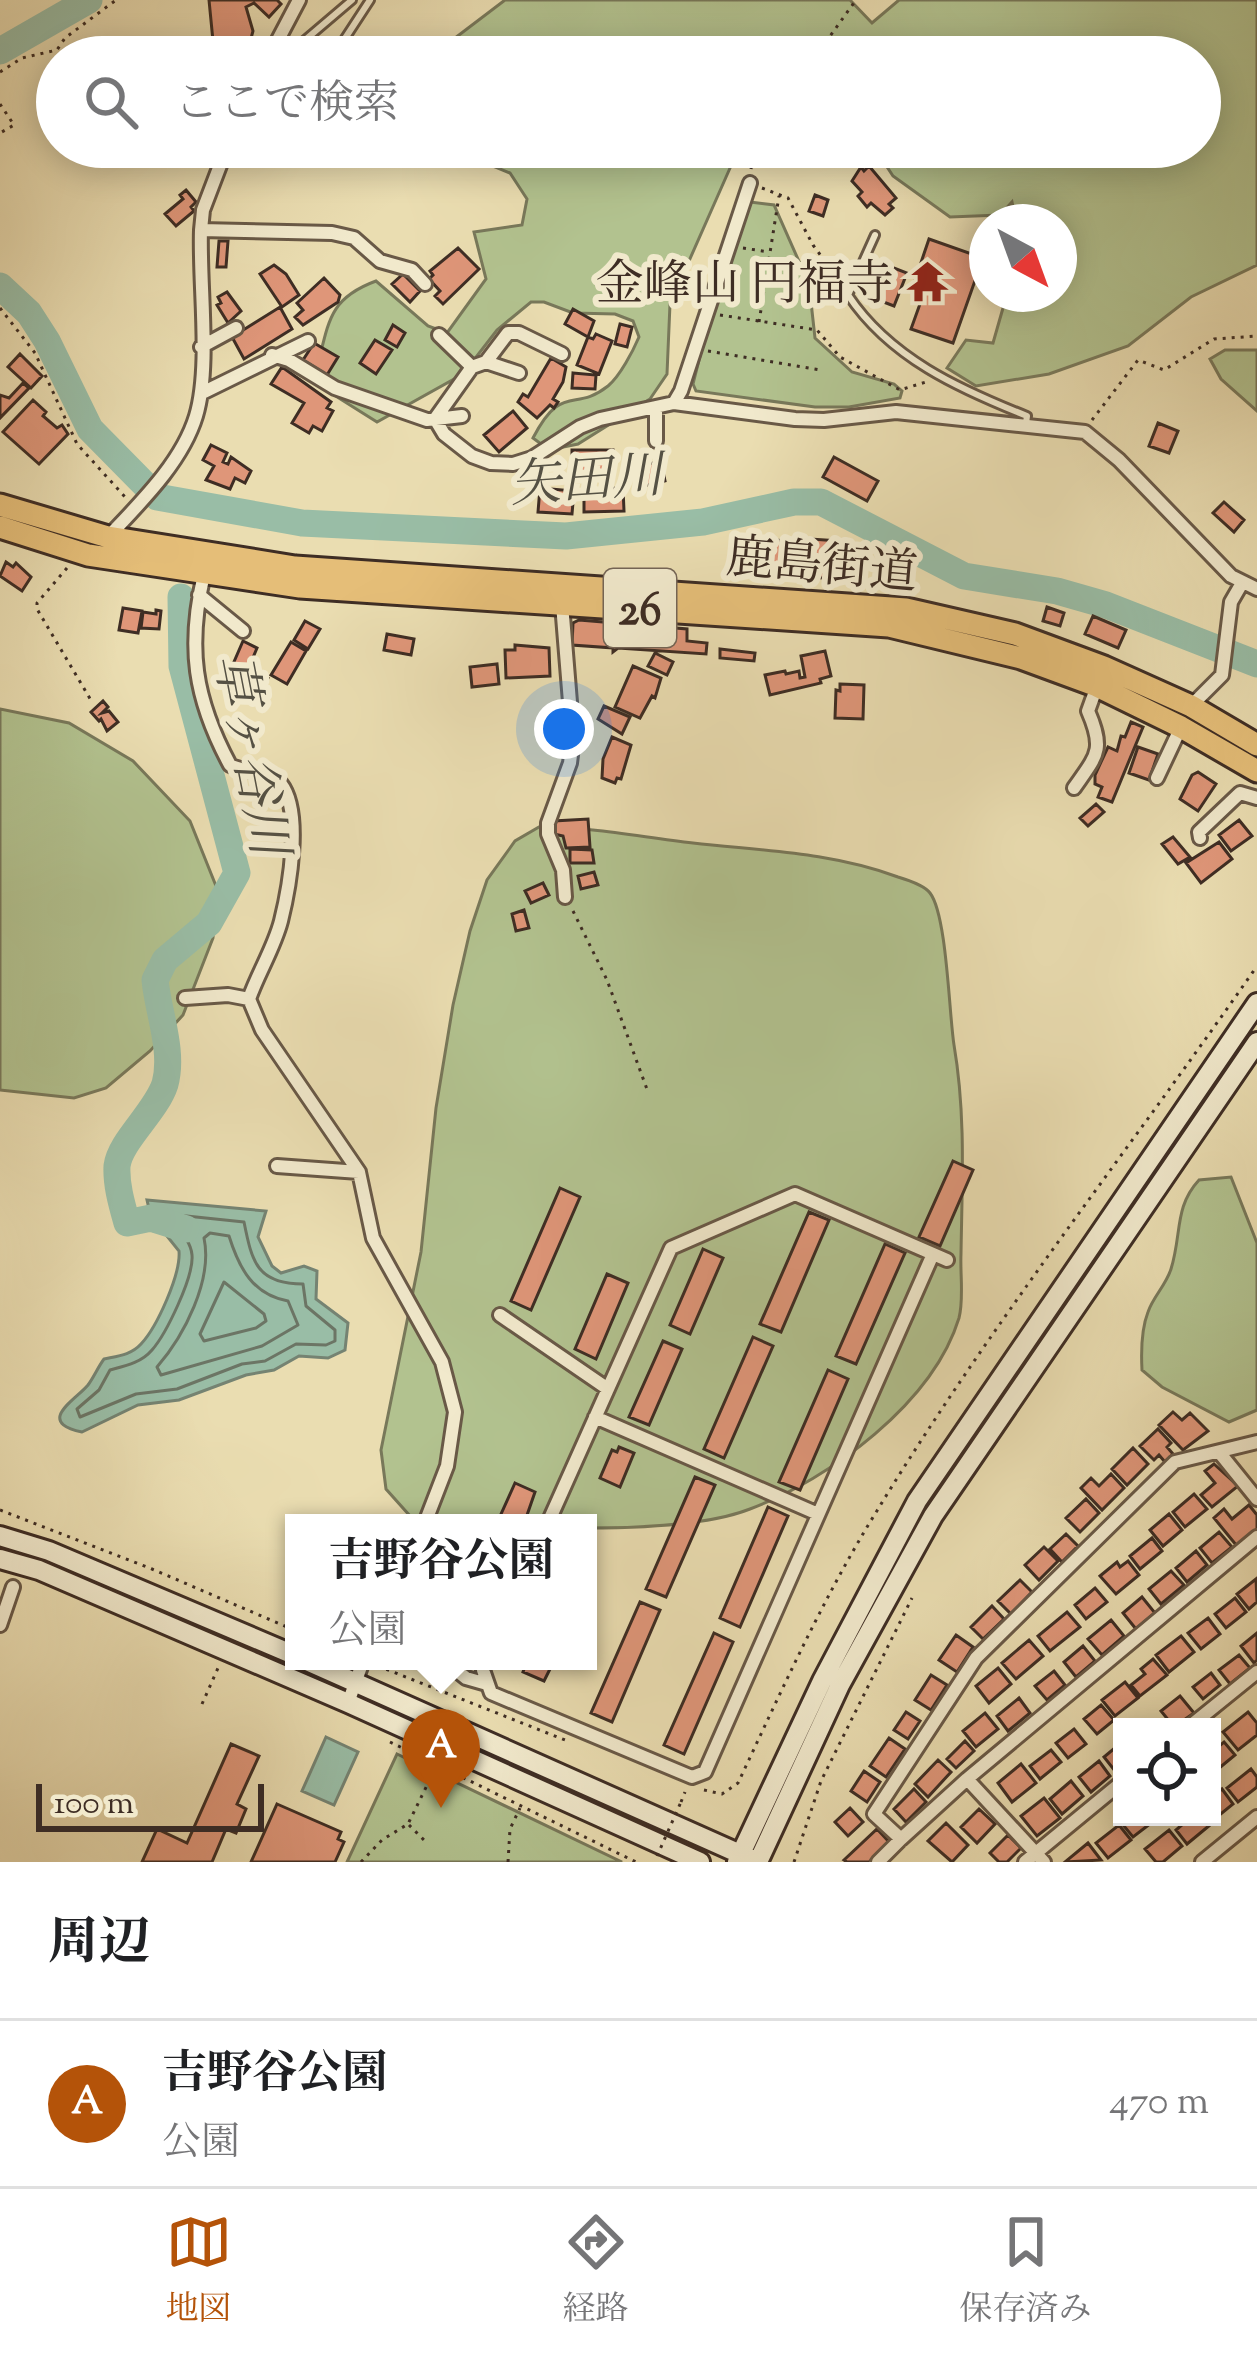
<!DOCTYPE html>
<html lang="ja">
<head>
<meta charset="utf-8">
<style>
  body { margin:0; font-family:"Sorts Mill Goudy","Noto Serif JP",serif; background:#f2f2f2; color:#202124 }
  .controls { position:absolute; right:36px; bottom:36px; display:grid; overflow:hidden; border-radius:0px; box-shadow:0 6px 30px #0003 }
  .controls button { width:108px; height:108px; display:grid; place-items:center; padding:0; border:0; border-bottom:3px solid #e0e0e0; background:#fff; color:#202124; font:60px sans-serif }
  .compass { position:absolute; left:969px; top:204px; width:108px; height:108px; border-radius:50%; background:#fff; box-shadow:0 6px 30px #0003; rotate:139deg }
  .scale { position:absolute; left:36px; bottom:30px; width:228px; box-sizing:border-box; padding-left:12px; border:6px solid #3e2d24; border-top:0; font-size:33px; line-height:42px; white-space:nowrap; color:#3e2d24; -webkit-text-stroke:9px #f1e9cc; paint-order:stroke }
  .you { position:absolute; left:564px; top:729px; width:42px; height:42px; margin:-30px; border:9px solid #fff; border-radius:50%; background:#1a73e8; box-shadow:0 0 0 18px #1a73e833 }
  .badge { display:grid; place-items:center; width:78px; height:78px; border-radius:50%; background:#b45309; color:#fff; font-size:39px; font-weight:700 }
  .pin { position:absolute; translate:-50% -99px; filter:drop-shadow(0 3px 6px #0008) }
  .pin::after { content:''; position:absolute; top:63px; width:42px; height:36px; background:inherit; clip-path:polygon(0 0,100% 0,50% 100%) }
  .popup { position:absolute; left:285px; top:1514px; width:312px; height:156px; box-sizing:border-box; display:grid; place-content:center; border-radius:0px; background:#fff; filter:drop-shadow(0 3px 9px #0005); font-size:39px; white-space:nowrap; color:#757577 }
  .popup b { font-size:45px; color:#202124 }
  .popup::after { content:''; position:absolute; left:50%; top:100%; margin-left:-24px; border:24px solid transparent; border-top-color:#fff }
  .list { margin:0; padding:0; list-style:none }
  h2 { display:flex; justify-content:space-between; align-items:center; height:156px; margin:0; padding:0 48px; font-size:51px }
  h2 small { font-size:39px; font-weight:400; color:#757577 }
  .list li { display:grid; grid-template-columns:78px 1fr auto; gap:36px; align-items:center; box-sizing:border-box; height:168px; padding:0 48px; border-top:3px solid #e0e0e0 }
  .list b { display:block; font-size:45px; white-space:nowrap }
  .list p { margin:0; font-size:39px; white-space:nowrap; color:#757577 }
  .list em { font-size:39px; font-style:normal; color:#757577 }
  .icon { flex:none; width:66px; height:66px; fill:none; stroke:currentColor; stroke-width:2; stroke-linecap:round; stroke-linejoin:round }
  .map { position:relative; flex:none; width:1257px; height:1862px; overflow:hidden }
  .search { position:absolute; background:#fff; box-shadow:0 6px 30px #0003; left:36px; right:36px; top:36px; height:132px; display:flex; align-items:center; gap:30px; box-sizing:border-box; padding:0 42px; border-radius:66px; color:#757577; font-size:45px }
  .sheet { height:324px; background:#fff }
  nav { display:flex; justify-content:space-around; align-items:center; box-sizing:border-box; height:168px; border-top:3px solid #e0e0e0; background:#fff; font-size:33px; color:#757577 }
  nav a { display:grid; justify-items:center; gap:6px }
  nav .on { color:#b45309 }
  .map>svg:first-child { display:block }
</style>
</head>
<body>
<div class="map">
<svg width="1257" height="1862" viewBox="0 0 1257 1862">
  <rect width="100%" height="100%" fill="#eaddb1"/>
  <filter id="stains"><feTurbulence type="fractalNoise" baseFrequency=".00167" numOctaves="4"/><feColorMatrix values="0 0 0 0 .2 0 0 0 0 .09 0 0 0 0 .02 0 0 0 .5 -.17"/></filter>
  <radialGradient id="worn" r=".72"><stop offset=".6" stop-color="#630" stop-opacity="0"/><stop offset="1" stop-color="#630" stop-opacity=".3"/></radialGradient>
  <path fill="#b2c28f" stroke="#78785a" stroke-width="3" d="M505 0H850L872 23 899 0H1257V265L1191 297 1128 346 1049 374 976 386 947 368 966 340 993 343 1007 294H1059V222H1016L1012 202 1000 215 950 217 893 176 874 147H1200V57H892L896 45 852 57H430Z
    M447 147H822L734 159 670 304 667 374 650 399 578 444 549 450 533 438C562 382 574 413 608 386 620 376 633 351 639 337L633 321 615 314 573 313 544 302H531L497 330 463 374 377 422 299 373 288 355 318 364C329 320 330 298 376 281L428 326 447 333 486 279 474 232 522 225 527 199 510 173Z
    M750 202 774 205 809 284 815 338 852 372 894 384 902 391 900 398 849 407H815L696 391 693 384 737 210Z
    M1225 350H1257V411L1221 379 1210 359Z
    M0 709 69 723 133 761 190 821 216 886 213 938 183 1015 150 1051 106 1088 74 1098 0 1090Z
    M539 827C592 827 640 837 693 843 763 851 830 852 898 877 908 880 924 885 930 893 947 915 949 1014 954 1045 966 1115 962 1184 961 1254 960 1274 964 1299 959 1318 933 1403 830 1479 750 1509 707 1526 635 1528 588 1528V1523H422L411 1517 386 1489 381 1450 421 1252 436 1108 453 1005 470 931 487 880 515 841Z
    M1231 1177 1257 1243V1410L1229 1422 1162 1387 1142 1370C1141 1351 1141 1330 1148 1312 1153 1297 1166 1285 1171 1269 1182 1234 1174 1207 1199 1180Z
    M397 1754 622 1862H347Z"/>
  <path fill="#99bda6" stroke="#758372" stroke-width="3" d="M147 1200 266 1211 258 1237 272 1266 281 1273 304 1266 317 1271 316 1299 348 1323 345 1350 328 1358 299 1356 274 1370 246 1375 179 1400 138 1405 82 1432C34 1422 77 1399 88 1385 94 1377 98 1367 104 1359 118 1356 131 1355 141 1344 157 1327 181 1274 179 1251L163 1231H154Z
    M326 1737 358 1752 334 1805 302 1791Z"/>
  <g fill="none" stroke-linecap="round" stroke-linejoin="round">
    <path stroke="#6c7565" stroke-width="3" d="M177 1215 244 1222C252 1262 257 1284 303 1284L306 1306 335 1330V1341L326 1345 296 1344 265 1361 242 1364 177 1389 136 1394 80 1417 77 1409 99 1390 110 1370C125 1366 141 1363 152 1350 166 1334 194 1277 192 1255 191 1242 181 1232 173 1223Z
      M210 1233 229 1236C239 1268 253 1295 288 1301L298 1325 262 1346 161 1375 157 1367C184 1336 213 1280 204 1238Z
      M224 1282 264 1314 266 1321 256 1328 204 1341 200 1334Z"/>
    <path stroke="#99bda6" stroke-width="27" d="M0 51 89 0
      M0 286 29 313 47 341 90 429 157 497 302 523 566 536 703 522 794 502H821L964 576 1057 591 1106 605 1257 664
      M181 597 182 666 237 873 209 923 165 960 155 980C158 1012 174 1051 165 1084 156 1112 120 1141 117 1166 116 1185 122 1205 127 1223L151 1218 186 1229"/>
  </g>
  <path fill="#df9679" stroke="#3e2d24" stroke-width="3" d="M209 0H277L281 4 269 17 254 3 246 7 253 31 246 57H204L213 41Z
    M869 166 896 198 889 204 893 208 885 215 871 203 867 207 858 196 862 192 852 181 861 167 864 171Z
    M186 190 196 202 191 207 194 211 176 226 165 214 183 199 180 195Z
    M815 195 828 200 823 216 809 211Z
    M929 239 983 258 953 343 911 329 925 290 913 286Z
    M219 241H228L226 267H217Z
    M458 248 479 269 443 304 435 296 440 291 429 279 433 275 430 271Z
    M881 263 907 273 894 306 865 295Z
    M274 265 286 274 299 295 282 307 260 274Z
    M403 274 420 291 410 302 392 284Z
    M324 278 340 295 338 302 303 325 295 317 303 310 297 303Z
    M227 292 241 311 228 323 217 305 221 303 218 297Z
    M280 307 292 329 244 359 232 337Z
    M573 309 594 321 588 337 565 324Z
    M620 324 632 327 627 347 615 344Z
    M393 325 405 333 397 347 385 340Z
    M596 334 612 341 599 374 577 365 588 337 593 339Z
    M375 340 392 350 376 374 360 363Z
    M314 343 338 357 327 375 303 360Z
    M20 354 42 376 31 388 8 367Z
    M551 358 566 367 563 382 553 399 558 402 554 408 550 405 537 418 518 402 523 394 528 397Z
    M282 367 331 402 327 408 333 411 322 431 313 426 309 433 292 423 304 403 271 384Z
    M573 373 596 375 595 389 572 388Z
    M23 383 29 388 0 418V395L9 398Z
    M33 400 46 412 43 416 57 428 62 425 68 434 39 464 3 432Z
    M513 411 527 428 499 452 484 435Z
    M1158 423 1178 431 1169 453 1149 446Z
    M211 445 227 453 223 462 228 464 231 457 251 471 245 483 235 478 230 489 206 480 214 466 203 460Z
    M572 450H613V473H572Z
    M834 457 878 481 867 501 823 477Z
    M661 461 665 481 640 487 635 467Z
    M540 488 574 491 572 514 538 512Z
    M623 488 624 511 584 512V489Z
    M1224 502 1244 520 1234 532 1213 513Z
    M752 539 791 541 790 556 810 557 811 539 839 541 834 575 821 578 750 570Z
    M6 562 13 567 16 563 31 577 22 591 0 576Z
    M1047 607 1064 613 1060 626 1043 621Z
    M123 608 142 611 138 633 119 630Z
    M156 610 161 611 159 629 141 628 143 612 156 614Z
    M1093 616 1126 630 1118 648 1085 634Z
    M579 620 687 629V641L707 643 706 654 618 648 613 652V648L572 645 573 623Z
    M305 621 320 629 308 649 294 640Z
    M387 634 414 639 411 655 384 650Z
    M243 641 257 648 249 667 268 678 260 695 227 678Z
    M291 642 306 651 287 684 271 675Z
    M515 645 549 648 550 676 506 678 505 650H515Z
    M720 649 755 653 754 661 720 658Z
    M825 651 831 676 820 679 821 683 770 695 765 675 785 671 786 674 799 671 800 678 805 677 801 656Z
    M655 653 673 662 667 675 648 666Z
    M497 664 499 684 472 687 470 667Z
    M633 666 661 678 655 698 652 696 640 718 615 707Z
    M840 684 864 685 863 719 835 718 836 690 840 691Z
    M103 701 108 707 102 713 109 711 118 722 107 731 101 719 99 721 91 712Z
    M604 706 630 717 622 734 598 719Z
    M1131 722 1143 727 1112 802 1098 797 1102 787 1095 784V775L1108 747 1117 751 1121 736 1125 737Z
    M612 737 631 745 621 779 617 778 615 783 602 778 603 759Z
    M1138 747 1158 754 1149 780 1129 773Z
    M1198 772 1216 784 1198 811 1180 799 1192 775Z
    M1096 804 1104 812 1088 826 1080 818Z
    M588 819 590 847 566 848 563 836 554 834V821Z
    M1239 820 1252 836 1231 851 1219 835Z
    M1173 837 1190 857 1178 864 1162 844Z
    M1219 842 1232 859 1201 883 1186 863Z
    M570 849 592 850 594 863H570Z
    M594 872 598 885 581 889 578 876Z
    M543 883 549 895 531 903 525 891Z
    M524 910 529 928 516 931 512 914Z
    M953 1161 973 1170 940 1246 919 1237Z
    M560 1188 580 1197 531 1310 511 1301Z
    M809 1212 829 1220 781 1332 760 1324Z
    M885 1244 905 1253 856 1364 836 1356Z
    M703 1249 723 1258 690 1334 670 1325Z
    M607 1274 628 1283 596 1359 575 1349Z
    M753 1337 773 1346 724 1458 704 1449Z
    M663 1341 682 1349 649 1425 629 1417Z
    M828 1370 848 1379 800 1490 779 1482Z
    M1173 1412 1182 1420 1190 1413 1208 1431 1183 1450 1159 1425Z
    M1158 1429 1171 1443 1167 1447 1173 1454 1165 1462 1159 1455 1154 1460 1140 1446Z
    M619 1447 634 1453 620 1487 600 1478 612 1450 617 1452Z
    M1133 1448 1148 1464 1127 1485 1112 1469Z
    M1214 1464 1238 1486 1212 1507 1201 1495 1215 1483 1205 1471Z
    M1111 1474 1124 1488 1102 1510 1081 1488 1091 1478 1099 1486Z
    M695 1477 715 1485 666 1597 646 1589Z
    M515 1483 535 1492 526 1518 522 1523H497Z
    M1194 1494 1207 1509 1185 1527 1173 1512Z
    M1086 1499 1099 1513 1080 1532 1066 1518Z
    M1249 1505 1257 1515V1529L1237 1546 1214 1518 1224 1509 1232 1519Z
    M768 1507 788 1516 740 1627 720 1618Z
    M1169 1514 1182 1530 1163 1546 1150 1530Z
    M1219 1532 1232 1547 1212 1563 1200 1548Z
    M1066 1534 1078 1546 1062 1562 1050 1549Z
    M1152 1538 1162 1551 1140 1569 1130 1556Z
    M1044 1547 1058 1561 1039 1580 1025 1565Z
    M1196 1551 1207 1565 1187 1582 1176 1568Z
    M1128 1561 1139 1575 1116 1594 1100 1576 1117 1562 1120 1567Z
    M1171 1571 1184 1585 1161 1604 1149 1589Z
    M1256 1579 1257 1602 1249 1609 1237 1594Z
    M1020 1580 1032 1592 1011 1614 998 1601Z
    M1095 1588 1107 1602 1086 1619 1075 1605Z
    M1142 1597 1155 1613 1136 1629 1123 1613Z
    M1235 1598 1246 1612 1226 1628 1215 1614Z
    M640 1602 660 1610 612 1722 591 1713Z
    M992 1606 1004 1619 983 1639 971 1627Z
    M1067 1612 1080 1627 1050 1651 1038 1636Z
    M1208 1618 1220 1634 1201 1649 1188 1633Z
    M1111 1620 1124 1636 1102 1655 1088 1639Z
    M714 1633 733 1642 684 1754 664 1745Z
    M1257 1633V1660L1254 1663 1241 1646Z
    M956 1635 973 1647 957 1672 939 1660Z
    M1181 1636 1194 1652 1169 1672 1156 1655Z
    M1029 1640 1043 1656 1016 1679 1002 1663Z
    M1083 1646 1095 1661 1076 1677 1064 1662Z
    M1239 1655 1250 1668 1230 1684 1219 1670Z
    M1153 1659 1167 1675 1140 1696 1131 1685 1145 1674 1141 1669Z
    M527 1661H554L544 1681 523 1672Z
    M998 1668 1011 1684 989 1703 976 1686Z
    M1054 1671 1065 1685 1047 1700 1035 1686Z
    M1211 1673 1220 1685 1203 1699 1193 1687Z
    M931 1675 947 1685 931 1710 915 1700Z
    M1125 1682 1138 1698 1115 1716 1102 1700Z
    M1180 1696 1194 1713 1174 1727 1161 1711Z
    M1019 1698 1030 1713 1008 1731 997 1716Z
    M1101 1705 1114 1720 1097 1734 1084 1719Z
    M906 1712 920 1721 908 1739 894 1730Z
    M1248 1712 1257 1723V1735L1238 1750 1223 1732Z
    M985 1713 998 1729 976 1747 963 1731Z
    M1074 1729 1086 1744 1068 1758 1056 1743Z
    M889 1738 905 1749 886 1777 870 1766Z
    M965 1741 974 1751 956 1768 947 1759Z
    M1122 1742V1766L1115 1771 1104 1757Z
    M1224 1742 1235 1755 1212 1774V1752Z
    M231 1744 259 1756 237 1804 246 1809 236 1833 226 1829 212 1862H142L157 1829 187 1843Z
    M1051 1750 1061 1762 1040 1779 1030 1766Z
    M938 1760 951 1772 928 1797 915 1784Z
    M1099 1761 1110 1776 1091 1792 1079 1777Z
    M1021 1764 1036 1783 1012 1802 998 1783Z
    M1251 1769 1257 1777V1787L1238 1802 1227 1788Z
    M864 1771 880 1782 867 1802 851 1791Z
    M1071 1781 1083 1796 1062 1814 1050 1799Z
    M914 1789 926 1802 906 1822 894 1809Z
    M1222 1789 1233 1804 1211 1822 1207 1817H1212V1797Z
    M1044 1798 1060 1818 1037 1836 1021 1816Z
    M277 1804 341 1832 338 1839 344 1842 335 1862H251Z
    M850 1808 863 1822 848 1836 835 1822Z
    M979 1809 995 1824 977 1843 961 1827Z
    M1124 1817H1152L1155 1820 1133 1837 1119 1820Z
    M1191 1817H1203L1210 1825 1187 1844 1176 1830Z
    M946 1823 968 1845 952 1862 928 1841Z
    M1119 1825 1131 1840 1108 1858 1096 1843Z
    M877 1829 890 1843 869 1862H847L844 1860Z
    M1169 1830 1182 1846 1163 1862H1156L1145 1849Z
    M1008 1835 1021 1848 1007 1862H999L990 1853Z
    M1088 1843 1101 1860 1065 1862Z"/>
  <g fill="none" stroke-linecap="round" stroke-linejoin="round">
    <defs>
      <path id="lane" d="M285 57 352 0
        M349 57 342 43 370 0
        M875 235 848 295C890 358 959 389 1027 416L1026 423"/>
      <path id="street" d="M269 57 299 0
        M201 230 332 233 354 238 380 261 412 270 425 284
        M439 335 472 367
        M201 347 236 328
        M562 354 519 333H508L486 362 472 367 435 419 444 434 472 456 491 463 513 464 532 458 580 427 600 419 674 403 795 419 824 420 896 412 1085 432 1119 460 1231 576 1257 589
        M272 355 289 360 335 388 427 420 462 416
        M486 362 519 373
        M202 393 308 341
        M674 403 681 391 750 183
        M656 408V441
        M109 536C141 502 182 462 196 416 211 366 199 285 201 230L203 210 227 147
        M204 574C187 647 194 698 230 765 246 774 268 768 281 784 303 812 289 889 281 921 274 948 258 973 249 999L262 1030 359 1172 373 1238 442 1362 455 1412 447 1466 425 1523
        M199 595 243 631
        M562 604 573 739 570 763 548 823V834L563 870 565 897
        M1191 706 1222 675 1231 602 1242 583
        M1157 778 1181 727
        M1074 788C1097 755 1105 750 1088 711L1097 686
        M1200 838 1199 832 1240 793 1257 798
        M185 998 228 995 249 999
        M277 1166 359 1172
        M500 1315 608 1389
        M595 1417 818 1514
        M1219 1452 1257 1499
        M548 1523 671 1248 795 1194 947 1260
        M0 1625 13 1587
        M445 1661 466 1678 487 1684
        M487 1661 483 1670 491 1693 692 1777 705 1772 933 1254
        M348 1703 363 1661
        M1189 1727 1257 1672
        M967 1779 1044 1862
        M901 1839 967 1779 1257 1537
        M878 1862 901 1839 874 1814 976 1658 1175 1462 1257 1442
        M1025 1862 1122 1782
        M1202 1862 1257 1817"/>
      <path id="secondary" d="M0 1536 49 1551 294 1655
        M0 1559 39 1570 348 1703 700 1862
        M307 1661 758 1862 840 1685 933 1516 1257 1042
        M737 1862 822 1681 917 1501 1257 1003"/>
      <path id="primary" d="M0 505 108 537 295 567 906 609 1015 634 1104 667 1191 706 1257 745
        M0 527 88 555 300 587 889 626 1021 658 1097 686 1181 727 1257 771"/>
    </defs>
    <use href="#lane" stroke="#695947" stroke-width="12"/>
    <use href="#street" stroke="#695947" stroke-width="18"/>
    <use href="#secondary" stroke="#3e2d24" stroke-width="24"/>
    <use href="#primary" stroke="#3e2d24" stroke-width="27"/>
    <path stroke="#3e2d24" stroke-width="3" stroke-dasharray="3 6" stroke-linecap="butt" d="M815 57 856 0
      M0 72 22 58 57 50 65 38 116 0
      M0 104 14 125 0 133
      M751 169 754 147
      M762 188 788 198 813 245 841 283
      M743 248 769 252
      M0 308 35 353 77 444 126 498
      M720 315 817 330 840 357 900 390 926 382
      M759 322 779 196
      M708 351 821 370
      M1092 420 1138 360 1164 370 1214 339 1257 336
      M67 568 37 603V609L92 702
      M573 911 607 980 648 1092
      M0 1510 152 1569 294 1630
      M378 1666 565 1740
      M202 1704 218 1668
      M390 1742 636 1862
      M704 1790 722 1794 738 1783C781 1692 822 1600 875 1514 990 1324 1130 1149 1257 966
      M681 1802 685 1792
      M409 1825 426 1842
      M361 1862 382 1840 408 1824 436 1767
      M508 1862 510 1829 520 1808
      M794 1862 821 1781 912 1598"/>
    <use href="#lane" stroke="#f1e9cc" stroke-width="6"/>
    <use href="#street" stroke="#f1e9cc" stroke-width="12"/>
    <use href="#secondary" stroke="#f1e9cc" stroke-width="18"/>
    <use href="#primary" stroke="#e5be78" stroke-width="21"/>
    <path stroke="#3e2d24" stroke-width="3" stroke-dasharray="3 6" stroke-linecap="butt" d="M657 1856 681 1802"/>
  </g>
  <defs>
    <symbol id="temple-bare" viewBox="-9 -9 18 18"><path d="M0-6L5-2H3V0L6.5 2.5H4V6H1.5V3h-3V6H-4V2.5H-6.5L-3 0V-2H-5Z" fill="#8f2418" stroke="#f1e9cc" stroke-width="2.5" paint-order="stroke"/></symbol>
  </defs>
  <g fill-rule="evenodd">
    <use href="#temple-bare" x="898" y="252" width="59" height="59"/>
  </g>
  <g text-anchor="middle" stroke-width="12" stroke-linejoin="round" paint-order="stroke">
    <rect fill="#f1e9cc" stroke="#746556" stroke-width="3" x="604" y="569" width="72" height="78" rx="9"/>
    <g font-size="45" font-weight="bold" fill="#3e2d24">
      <text x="640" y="624">26</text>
    </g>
    <g font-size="48" fill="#3e2d24" stroke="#f1e9cc" text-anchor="end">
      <text x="894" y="299">金峰山 円福寺</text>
    </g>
    <g font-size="48" fill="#3e2d24" stroke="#f1e9cc">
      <text transform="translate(822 563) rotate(5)" y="17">鹿島街道</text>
    </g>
    <g font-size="51" font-style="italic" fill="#555144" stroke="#f1e9cc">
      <text transform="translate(586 478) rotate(-4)" y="18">矢田川</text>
      <text transform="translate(253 754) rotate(79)" y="18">草ヶ谷川</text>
    </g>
  </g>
  <rect width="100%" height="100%" filter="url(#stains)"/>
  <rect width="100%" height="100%" fill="url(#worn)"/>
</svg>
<div class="controls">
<button><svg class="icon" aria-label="locate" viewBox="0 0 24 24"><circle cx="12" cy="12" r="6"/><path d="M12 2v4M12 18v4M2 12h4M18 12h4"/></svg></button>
</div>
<svg class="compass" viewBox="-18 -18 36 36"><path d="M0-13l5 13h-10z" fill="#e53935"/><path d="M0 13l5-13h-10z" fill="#757577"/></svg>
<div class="scale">100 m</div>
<div class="you"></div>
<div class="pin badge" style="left:441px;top:1808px">A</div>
<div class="popup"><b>吉野谷公園</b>公園</div>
<div class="search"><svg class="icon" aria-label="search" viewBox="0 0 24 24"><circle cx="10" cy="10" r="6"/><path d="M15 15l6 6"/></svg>ここで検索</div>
</div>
<section class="sheet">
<h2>周辺<small></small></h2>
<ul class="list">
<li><span class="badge">A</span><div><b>吉野谷公園</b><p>公園</p></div><em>470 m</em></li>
</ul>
</section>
<nav>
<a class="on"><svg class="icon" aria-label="map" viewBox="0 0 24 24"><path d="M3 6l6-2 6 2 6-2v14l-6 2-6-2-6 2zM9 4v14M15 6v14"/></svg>地図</a>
<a><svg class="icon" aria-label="directions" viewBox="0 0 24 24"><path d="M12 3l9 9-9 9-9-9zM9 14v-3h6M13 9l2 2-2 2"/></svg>経路</a>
<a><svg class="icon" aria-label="saved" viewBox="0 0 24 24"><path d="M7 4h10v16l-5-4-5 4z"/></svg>保存済み</a>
</nav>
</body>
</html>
